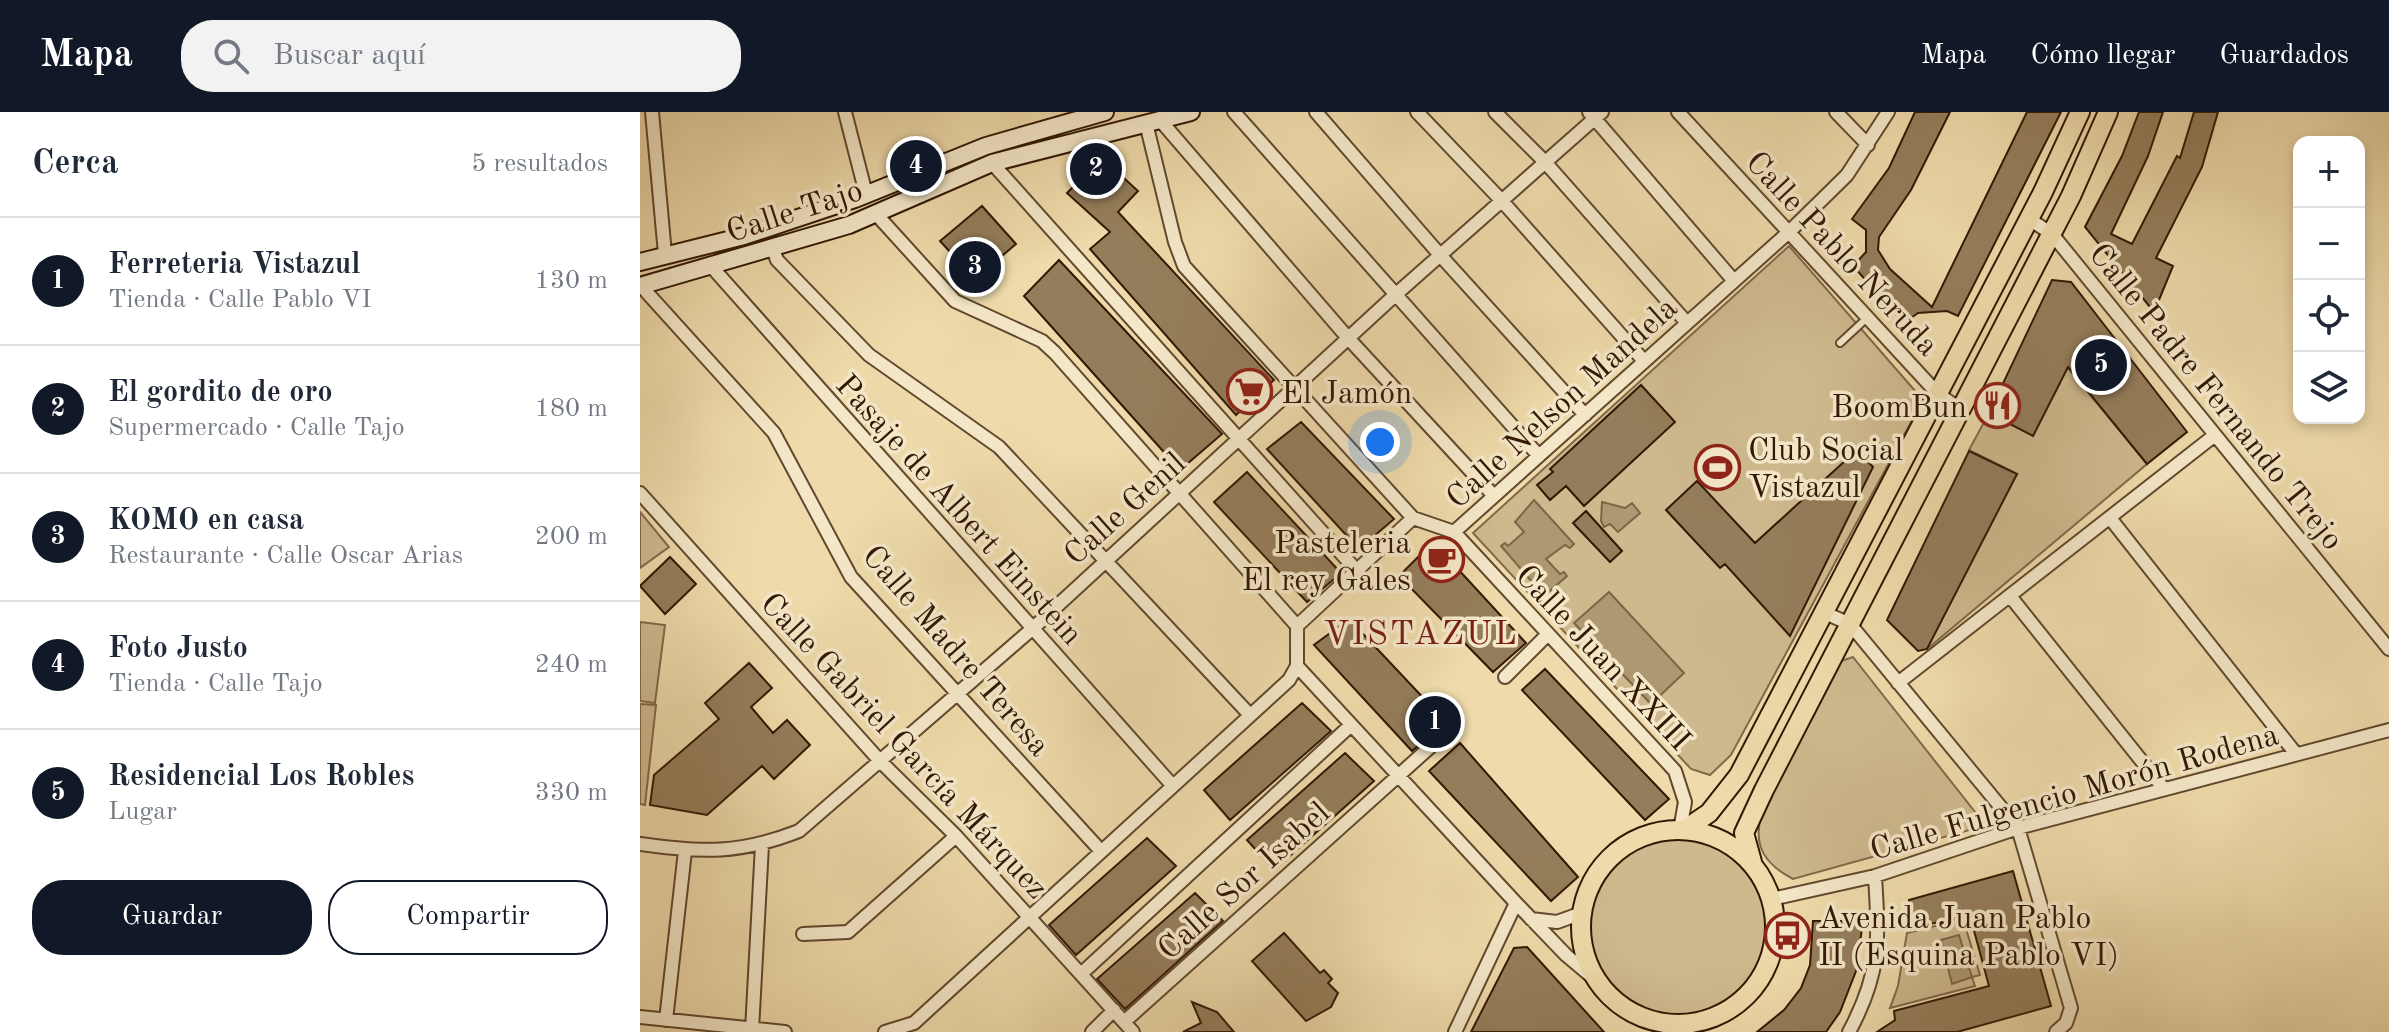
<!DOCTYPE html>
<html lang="es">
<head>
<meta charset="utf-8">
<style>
  body { margin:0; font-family:"Old Standard TT",serif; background:#f2f2f3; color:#1f2937 }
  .controls { position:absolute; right:24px; top:24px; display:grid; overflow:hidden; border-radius:16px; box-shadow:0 4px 12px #0003 }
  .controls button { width:72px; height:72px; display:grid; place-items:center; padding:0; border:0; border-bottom:2px solid #e0e1e3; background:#fff; color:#1f2937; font:40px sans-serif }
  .you { position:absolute; left:740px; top:330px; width:28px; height:28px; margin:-20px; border:6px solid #fff; border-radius:50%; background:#1a73e8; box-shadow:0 0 0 12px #1a73e833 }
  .badge { display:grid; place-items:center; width:52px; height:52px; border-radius:50%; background:#111827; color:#fff; font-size:26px; font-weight:700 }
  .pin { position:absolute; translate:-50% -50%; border:4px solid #fff; box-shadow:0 2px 8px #0006 }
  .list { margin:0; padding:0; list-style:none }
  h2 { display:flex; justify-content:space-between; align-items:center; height:104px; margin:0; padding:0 32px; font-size:34px }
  h2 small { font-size:26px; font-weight:400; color:#747a83 }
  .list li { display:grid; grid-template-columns:52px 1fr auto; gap:24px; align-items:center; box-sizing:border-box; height:128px; padding:0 32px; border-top:2px solid #e0e1e3 }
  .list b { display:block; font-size:30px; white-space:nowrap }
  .list p { margin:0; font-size:26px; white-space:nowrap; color:#747a83 }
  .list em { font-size:26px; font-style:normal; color:#747a83 }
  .actions { display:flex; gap:16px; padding:24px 32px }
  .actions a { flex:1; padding:18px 0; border:2px solid #111827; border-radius:32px; text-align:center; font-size:28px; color:#111827 }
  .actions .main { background:#111827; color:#fff }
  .icon { flex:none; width:44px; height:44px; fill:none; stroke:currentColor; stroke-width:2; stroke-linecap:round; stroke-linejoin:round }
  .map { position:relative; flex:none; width:1749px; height:920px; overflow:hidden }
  header { display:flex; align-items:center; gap:48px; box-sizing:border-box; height:112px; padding:0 40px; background:#111827; color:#fff }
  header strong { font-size:38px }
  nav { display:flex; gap:44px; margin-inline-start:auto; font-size:28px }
  .search { width:560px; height:72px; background:#f2f2f3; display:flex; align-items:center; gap:20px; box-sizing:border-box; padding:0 28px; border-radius:32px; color:#747a83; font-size:30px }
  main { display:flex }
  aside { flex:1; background:#fff }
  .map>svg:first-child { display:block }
</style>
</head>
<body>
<header>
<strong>Mapa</strong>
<div class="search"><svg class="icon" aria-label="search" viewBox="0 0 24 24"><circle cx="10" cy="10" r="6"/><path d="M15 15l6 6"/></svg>Buscar aquí</div>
<nav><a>Mapa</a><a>Cómo llegar</a><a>Guardados</a></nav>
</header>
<main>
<aside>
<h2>Cerca<small>5 resultados</small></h2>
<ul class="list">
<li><span class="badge">1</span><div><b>Ferreteria Vistazul</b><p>Tienda · Calle Pablo VI</p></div><em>130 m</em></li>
<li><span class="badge">2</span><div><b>El gordito de oro</b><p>Supermercado · Calle Tajo</p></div><em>180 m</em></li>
<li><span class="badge">3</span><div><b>KOMO en casa</b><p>Restaurante · Calle Oscar Arias</p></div><em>200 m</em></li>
<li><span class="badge">4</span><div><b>Foto Justo</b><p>Tienda · Calle Tajo</p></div><em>240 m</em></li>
<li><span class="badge">5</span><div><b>Residencial Los Robles</b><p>Lugar</p></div><em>330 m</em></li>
</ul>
<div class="actions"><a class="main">Guardar</a><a>Compartir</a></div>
</aside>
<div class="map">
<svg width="1749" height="920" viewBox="0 0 1749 920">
  <rect width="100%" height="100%" fill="#eedaaa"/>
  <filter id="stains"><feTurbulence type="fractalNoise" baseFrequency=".0025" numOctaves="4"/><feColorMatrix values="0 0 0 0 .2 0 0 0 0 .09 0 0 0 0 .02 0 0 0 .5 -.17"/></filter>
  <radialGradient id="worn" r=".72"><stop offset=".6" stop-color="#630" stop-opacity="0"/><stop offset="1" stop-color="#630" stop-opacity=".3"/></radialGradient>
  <path fill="#ceb98e" stroke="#806849" stroke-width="2" d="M1149 134 1283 288 1091 643 1070 663 1051 657 833 421Z
    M1399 220 1507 352 1286 538 1377 362 1329 338 1349 301 1393 324 1420 271Z
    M0 400 29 435 0 456Z
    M0 510 25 513 15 591 0 589Z
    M1213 545 1339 705 1333 717 1153 767C1125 752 1113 735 1121 703L1201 549Z
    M0 592 16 593 5 693 0 692Z
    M943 815a96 96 0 1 1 192 0a96 96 0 1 1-192 0Z
    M1323 807 1340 863 1332 865 1335 874 1250 896 1258 874 1267 821Z"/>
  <path fill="#ae9872" stroke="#7c6546" stroke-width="2" d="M894 388 934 432 930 436 925 433 906 447 920 462 924 460 927 464 904 484 861 434 865 431 868 434 884 420 875 410Z
    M962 390 985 396 992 391 1000 401 978 420 970 412 964 415 961 409Z
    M969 480 1044 561 1011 592 934 511Z
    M1319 823 1332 865 1312 872 1301 828Z"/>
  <path fill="#947d5a" stroke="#321804" stroke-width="2" d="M1275 0H1310L1271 78 1239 125 1238 138 1250 157 1292 195 1387 0H1421L1318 204 1307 199 1278 201 1264 211 1213 154 1226 140V118L1212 107 1249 56Z
    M1499 0H1523L1508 44 1471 122 1492 132 1537 44 1540 46 1554 0H1578L1562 55 1516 146 1533 154 1514 200 1445 115 1482 44Z
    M462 46 498 79 478 100 634 268 596 303 450 137 470 120 427 81Z
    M342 94 376 132 335 167 300 129Z
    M419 148 582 322 540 358 384 184Z
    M1412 168 1431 170 1547 320 1507 352 1428 255 1393 324 1349 301Z
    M1001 273 1035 310 944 394 926 374 910 388 897 373 913 360 910 357Z
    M661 310 754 407 719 437 627 337Z
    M1217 338 1233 355 1150 524 1085 452 1080 456 1026 398 1057 369 1115 431Z
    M1329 339 1377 362 1287 537 1278 539 1247 508Z
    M607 360 701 461 667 490 574 390Z
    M946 399 982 439 970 450 933 411Z
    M793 430 886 531 853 560 759 464Z
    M30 445 56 472 25 502 0 474Z
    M709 507 806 610 772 639 674 533Z
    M109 551 132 576 111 595 133 621 147 608 170 633 134 667 122 654 67 703 10 693 14 663 79 607 65 591Z
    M905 557 1029 687 1005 708 882 578Z
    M662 591 691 619 590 708 564 678Z
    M820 631 938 765 911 789 789 659Z
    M705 641 734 669 634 758 607 728Z
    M507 726 536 754 436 843 409 813Z
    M1373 759 1411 894 1317 920H1237L1255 908 1254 899 1349 874 1330 804 1274 815 1269 788Z
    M555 781 583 809 485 897 457 867Z
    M1173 809H1223L1216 859 1200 900 1186 920H1117L1144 898 1161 876 1170 853Z
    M644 821 680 861 684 858 692 867 688 871 698 881 691 895 666 909 612 849Z
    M887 835 964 920H831L874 836Z
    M552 890 577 900 594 920H543L561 911Z"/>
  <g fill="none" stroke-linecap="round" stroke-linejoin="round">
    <defs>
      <path id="lane" d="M1200 231 1228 205"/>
      <path id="street" d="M12 0 25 142
        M205 0 226 82
        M594 0 899 344
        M676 0 800 143 945 303
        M777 0 862 89 1004 249
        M855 0 905 50 1047 211
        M949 0 1094 169
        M1038 0 1298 282 1321 298
        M1196 0 1228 33
        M520 8 708 226 854 384
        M506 11 535 130 544 154 773 406
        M352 51 717 459
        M236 102 315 189 402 229 415 241 657 514
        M1389 107 1412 122 1749 537
        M133 137 137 148 229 243 359 335 610 603
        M71 154 532 673
        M1 174 134 321 211 465 460 738
        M0 381 240 649 316 724 493 920
        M1470 406 1656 642
        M814 420 1150 119 1207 63 1248 0
        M1370 484 1524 677
        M1185 501 1210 512 1378 716 1431 896 1426 911 1416 920
        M657 554 876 791 926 843 958 870
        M865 565 907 523
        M1258 571 1575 323
        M0 732C62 741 100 742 159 719L392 517 754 184 962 0
        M1132 787 1235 764 1378 716 1749 618
        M891 807 917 810 942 801
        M163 822 208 820 316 724
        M441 862 711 613
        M0 905 145 920
        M26 908 45 739
        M484 910 808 619
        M112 918 122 733
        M245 920 274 911 649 568 657 554V514L773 406 814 420 1035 659 1045 690 1040 718
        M452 920 474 898
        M815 920 876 791
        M1209 920C1241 861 1239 828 1235 764"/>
      <path id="secondary" d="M0 150 104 124 215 87 346 34 465 0
        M0 174 209 113 352 51 551 0"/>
      <path id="primary" d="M1044 718 1069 701 1099 663 1403 80 1440 0
        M941 815a97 97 0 1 1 194 0a97 97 0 1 1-194 0Z
        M1112 750 1104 721 1124 678 1431 84 1468 0"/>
    </defs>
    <use href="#lane" stroke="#61482e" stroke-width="10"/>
    <use href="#street" stroke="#61482e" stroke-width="16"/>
    <use href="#secondary" stroke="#321804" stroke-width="20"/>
    <use href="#primary" stroke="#321804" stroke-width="22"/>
    <use href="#lane" stroke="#f4e7c8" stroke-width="6"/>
    <use href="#street" stroke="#f4e7c8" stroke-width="12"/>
    <use href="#secondary" stroke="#f4e7c8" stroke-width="16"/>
    <use href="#primary" stroke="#eedaaa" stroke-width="18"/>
  </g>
  <defs>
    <symbol id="supermarket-ring" viewBox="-11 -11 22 22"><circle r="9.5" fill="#f4e7c8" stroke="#8f2418" stroke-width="1.5"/><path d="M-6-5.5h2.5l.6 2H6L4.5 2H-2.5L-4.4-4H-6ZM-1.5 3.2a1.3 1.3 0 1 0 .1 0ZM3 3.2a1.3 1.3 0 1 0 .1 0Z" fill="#8f2418"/></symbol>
    <symbol id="restaurant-ring" viewBox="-11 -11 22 22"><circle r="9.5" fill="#f4e7c8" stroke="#8f2418" stroke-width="1.5"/><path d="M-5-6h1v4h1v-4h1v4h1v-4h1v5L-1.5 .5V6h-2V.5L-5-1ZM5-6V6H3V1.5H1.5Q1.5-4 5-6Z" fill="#8f2418"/></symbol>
    <symbol id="stadium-ring" viewBox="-11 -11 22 22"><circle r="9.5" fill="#f4e7c8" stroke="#8f2418" stroke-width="1.5"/><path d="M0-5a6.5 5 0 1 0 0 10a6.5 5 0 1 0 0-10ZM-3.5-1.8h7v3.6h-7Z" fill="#8f2418"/></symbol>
    <symbol id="cafe-ring" viewBox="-11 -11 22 22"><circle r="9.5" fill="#f4e7c8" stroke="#8f2418" stroke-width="1.5"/><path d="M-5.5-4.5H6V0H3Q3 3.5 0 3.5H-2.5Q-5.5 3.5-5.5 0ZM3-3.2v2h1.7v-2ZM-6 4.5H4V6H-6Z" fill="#8f2418"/></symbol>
    <symbol id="bus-ring" viewBox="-11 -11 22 22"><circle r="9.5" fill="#f4e7c8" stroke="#8f2418" stroke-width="1.5"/><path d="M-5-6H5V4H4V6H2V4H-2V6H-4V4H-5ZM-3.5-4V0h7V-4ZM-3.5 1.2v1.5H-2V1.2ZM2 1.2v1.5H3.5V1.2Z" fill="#8f2418"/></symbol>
  </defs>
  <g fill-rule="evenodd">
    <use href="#supermarket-ring" x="584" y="254" width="51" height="51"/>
    <use href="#restaurant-ring" x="1332" y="268" width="51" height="51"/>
    <use href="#stadium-ring" x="1052" y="330" width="51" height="51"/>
    <use href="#cafe-ring" x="776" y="422" width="51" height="51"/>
    <use href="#bus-ring" x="1122" y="798" width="51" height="51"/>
  </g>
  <g text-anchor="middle" stroke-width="7" stroke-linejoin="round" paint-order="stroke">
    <g font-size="32" fill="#321804" stroke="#f4e7c8">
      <text transform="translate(154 98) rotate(-18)" y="11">Calle Tajo</text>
      <text transform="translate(1203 141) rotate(47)" y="11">Calle Pablo Neruda</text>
      <text transform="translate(1577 284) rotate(51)" y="11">Calle Padre Fernando Trejo</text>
      <text transform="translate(921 290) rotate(-42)" y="11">Calle Nelson Mandela</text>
      <text transform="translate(484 396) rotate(-42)" y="11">Calle Genil</text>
      <text transform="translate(320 397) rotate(48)" y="11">Pasaje de Albert Einstein</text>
      <text transform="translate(317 538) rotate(49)" y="11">Calle Madre Teresa</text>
      <text transform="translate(964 545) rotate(47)" y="11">Calle Juan XXIII</text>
      <text transform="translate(265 633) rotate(47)" y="11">Calle Gabriel García Márquez</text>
      <text transform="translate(1434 679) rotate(-16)" y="11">Calle Fulgencio Morón Rodena</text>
      <text transform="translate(603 768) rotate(-42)" y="11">Calle Sor Isabel</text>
    </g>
    <g font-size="32" fill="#321804" stroke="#f4e7c8" text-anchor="start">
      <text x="641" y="291">El Jamón</text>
      <text x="1327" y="305" text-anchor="end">BoomBun</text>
      <text x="1108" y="348">Club Social<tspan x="1108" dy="37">Vistazul</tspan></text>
      <text x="771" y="441" text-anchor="end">Pasteleria<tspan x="771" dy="37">El rey Gales</tspan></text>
      <text x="1178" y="816">Avenida Juan Pablo<tspan x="1178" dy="37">II (Esquina Pablo VI)</tspan></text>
    </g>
    <g font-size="34" letter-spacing="2" fill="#7a1f14" stroke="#f4e7c8">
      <text x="781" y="532">VISTAZUL</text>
    </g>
  </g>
  <rect width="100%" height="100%" filter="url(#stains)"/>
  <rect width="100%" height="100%" fill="url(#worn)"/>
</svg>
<div class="controls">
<button>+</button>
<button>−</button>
<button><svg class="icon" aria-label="locate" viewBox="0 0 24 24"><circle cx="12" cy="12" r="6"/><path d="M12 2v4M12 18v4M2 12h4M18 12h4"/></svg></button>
<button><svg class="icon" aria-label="layers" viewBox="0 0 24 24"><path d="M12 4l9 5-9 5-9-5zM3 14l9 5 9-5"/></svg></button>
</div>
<div class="you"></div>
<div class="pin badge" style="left:795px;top:610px">1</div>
<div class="pin badge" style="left:456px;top:57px">2</div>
<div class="pin badge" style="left:335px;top:155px">3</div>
<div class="pin badge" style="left:276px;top:54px">4</div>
<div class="pin badge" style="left:1461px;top:253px">5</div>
</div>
</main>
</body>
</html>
